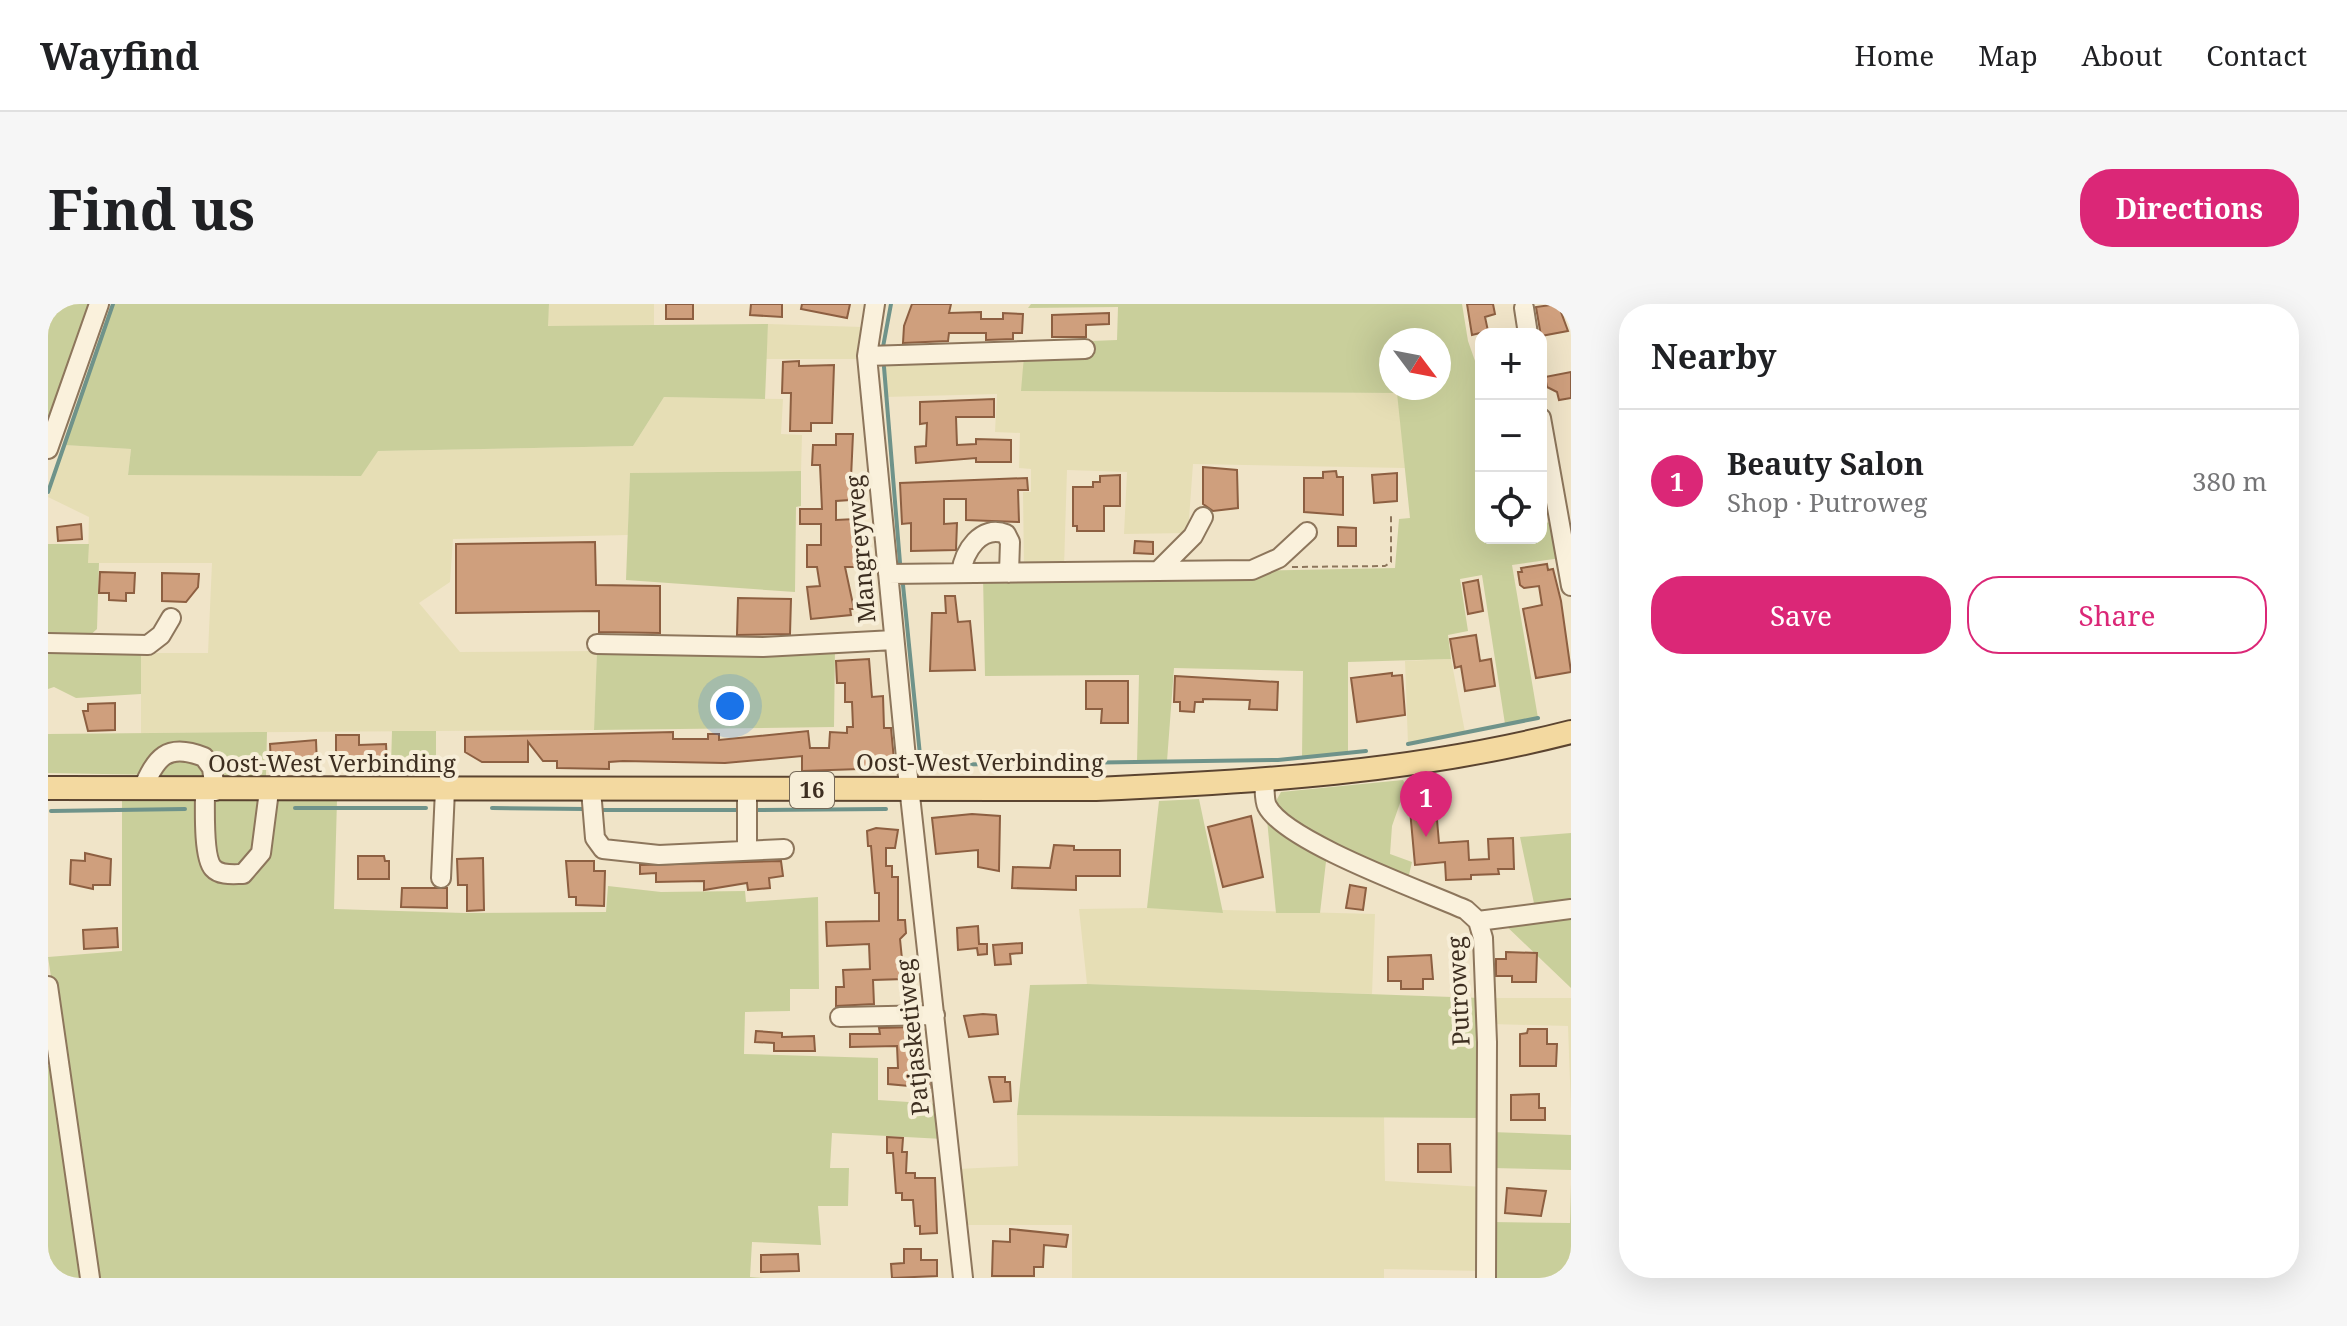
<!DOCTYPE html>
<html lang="en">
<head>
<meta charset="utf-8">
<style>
  body { margin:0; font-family:"Noto Serif",serif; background:#f6f6f6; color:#202124 }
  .controls { position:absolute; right:24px; top:24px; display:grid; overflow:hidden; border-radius:16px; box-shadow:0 8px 32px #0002 }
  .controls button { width:72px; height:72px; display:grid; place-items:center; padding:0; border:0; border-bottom:2px solid #e0e0e0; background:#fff; color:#202124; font:40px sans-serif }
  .compass { position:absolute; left:1331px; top:24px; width:72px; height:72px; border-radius:50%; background:#fff; box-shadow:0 8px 32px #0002; rotate:122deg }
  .you { position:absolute; left:682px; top:402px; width:28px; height:28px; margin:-20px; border:6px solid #fff; border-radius:50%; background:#1a73e8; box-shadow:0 0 0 12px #1a73e833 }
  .badge { display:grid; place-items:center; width:52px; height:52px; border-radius:50%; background:#db2777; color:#fff; font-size:26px; font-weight:700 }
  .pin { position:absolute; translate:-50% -66px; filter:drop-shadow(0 2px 4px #0008) }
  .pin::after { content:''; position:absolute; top:42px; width:28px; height:24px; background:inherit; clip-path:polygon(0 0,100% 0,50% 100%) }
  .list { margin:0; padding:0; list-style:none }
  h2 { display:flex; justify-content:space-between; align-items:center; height:104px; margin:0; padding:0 32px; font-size:34px }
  h2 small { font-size:26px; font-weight:400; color:#757577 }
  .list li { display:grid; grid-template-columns:52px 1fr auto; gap:24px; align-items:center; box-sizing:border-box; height:144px; padding:0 32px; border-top:2px solid #e0e0e0 }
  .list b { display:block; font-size:30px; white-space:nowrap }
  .list p { margin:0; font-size:26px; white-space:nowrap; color:#757577 }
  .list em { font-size:26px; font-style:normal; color:#757577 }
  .actions { display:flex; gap:16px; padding:24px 32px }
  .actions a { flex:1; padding:18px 0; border:2px solid #db2777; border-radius:32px; text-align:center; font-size:28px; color:#db2777 }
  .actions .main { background:#db2777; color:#fff }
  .icon { flex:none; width:44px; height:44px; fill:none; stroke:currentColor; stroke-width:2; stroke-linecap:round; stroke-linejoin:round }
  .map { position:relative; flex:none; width:1523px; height:974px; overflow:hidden; border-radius:32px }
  header { display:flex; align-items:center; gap:48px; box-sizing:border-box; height:112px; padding:0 40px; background:#fff; border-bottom:2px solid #e0e0e0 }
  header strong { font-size:38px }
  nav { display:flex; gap:44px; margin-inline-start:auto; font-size:28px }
  .intro { display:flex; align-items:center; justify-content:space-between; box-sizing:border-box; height:192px; padding:0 48px }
  h1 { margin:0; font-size:56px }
  .button { padding:20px 36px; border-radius:32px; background:#db2777; color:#fff; font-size:28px; font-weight:700 }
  main { display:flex; gap:48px; padding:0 48px }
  aside { flex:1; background:#fff; border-radius:32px; box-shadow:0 8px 32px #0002 }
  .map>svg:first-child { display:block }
</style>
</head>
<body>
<header>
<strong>Wayfind</strong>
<nav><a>Home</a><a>Map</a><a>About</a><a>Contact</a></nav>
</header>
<div class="intro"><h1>Find us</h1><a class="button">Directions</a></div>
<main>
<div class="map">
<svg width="1523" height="974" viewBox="0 0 1523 974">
  <rect width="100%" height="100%" fill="#f0e4c8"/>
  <path fill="#e6deb5" d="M501 0H606V22H499Z
    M720 20 814 23 812 55H718Z
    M976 51 974 87 1350 89 1357 164 1145 160 1140 229 1076 230 1079 168 1019 166 1016 263H976L975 188H983V165L971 164 972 129 947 128 949 90 836 93V57Z
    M616 93 735 95 733 130 754 131 753 167 582 169 580 231 405 235 402 278 371 299 412 348 549 347 546 426 93 429V349H160L164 259H40L41 213 0 193 16 141 83 145 80 171 329 147 585 142Z
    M1403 355 1417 428 1360 440 1357 357Z
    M1099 604 1327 610 1324 690 1039 680 1031 605Z
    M1442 694H1523V805L1520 722 1443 720Z
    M969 811 1336 812 1337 877 1435 883 1434 967 1336 965V974H1024V921H915L910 865 970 862Z"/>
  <path fill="#c9cf9b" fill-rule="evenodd" d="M0 0H46L0 134Z
    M65 0H501L500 22 720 20 717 95 616 93 585 142 330 147 313 172 80 171 83 145 16 141Z
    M983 0H1414L1420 37 1433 74V234H1493V220L1507 217 1513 254 1464 261 1490 414 1457 420 1434 271 1412 275 1420 327 1400 331 1403 355 1300 358V449L1254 453 1255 367 1126 364 1119 457 1089 458 1091 371 937 372 935 272 1347 264 1351 215 1362 214 1349 89 973 87 976 51 1041 48 1043 37 1069 36 1070 3 980 4ZM1343 36H1391V84H1343Z
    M753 167V202L748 203 747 288 578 276 582 169Z
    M0 240H41L40 259H51L49 325 39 334H0Z
    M0 345 93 349V390L28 394 6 383 0 385Z
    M787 345 786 423 546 426 549 347Z
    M344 427H388V467L348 471 343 462Z
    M219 428 218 473 0 469V430Z
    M1355 476 1358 482 1344 522 1342 550 1364 558 1360 575 1250 525 1228 497 1233 488Z
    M74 495 289 496 286 605 416 609 558 608 560 582 613 588 697 587 698 598 770 593 771 685H742V707L697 708 696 750 830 754V796L891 800 895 835 784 829 782 864H801L800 902H770L773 941 704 938 702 973 715 974H48L0 653 74 647Z
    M1151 495 1175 609 1099 604 1111 497Z
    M1218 505 1279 549 1272 609H1228Z
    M1523 529V601L1487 604 1472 533Z
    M1523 612V684L1453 617Z
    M1039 680 1432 694 1434 814 969 811 982 681Z
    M0 762H9L38 974H0Z
    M1443 828 1523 831V866L1444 864Z
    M1523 880V974H1443V918L1522 919Z"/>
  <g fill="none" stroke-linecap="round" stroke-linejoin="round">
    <path stroke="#6f938a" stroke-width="4" d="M835 43 843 0
      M836 63 852 259
      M0 188 65 0
      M855 281 873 461 1230 456 1318 447
      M1360 440 1490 414
      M247 504H378
      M444 504 537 505
      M551 506H688
      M708 506 838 505
      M3 507 137 505"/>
  </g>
  <path fill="#cf9f7d" stroke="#8d5f41" stroke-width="2" d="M618 0H645V15H618Z
    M703 0H734V13L702 11Z
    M754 0H802L799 14 753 5Z
    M864 0H903L901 9 933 8V15H955V9L975 10 974 29H965V35L938 36V29H901L900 37 855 39 856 22Z
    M1419 0H1445L1447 10 1437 13 1440 27 1424 31Z
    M1510 0 1520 27 1493 32 1488 3Z
    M1061 9V20L1038 21V33H1004V11Z
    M751 57V62L786 61 784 119H763V127H742L743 89H734L735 58Z
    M1523 68V94L1511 96 1509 88 1499 83 1497 73Z
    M946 95V113H908L909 141 928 140V135L963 136V158H928V154L868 159 867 143 878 142 879 119 872 120V98Z
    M788 130H805L802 196 788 197V216L807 215 809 263H797L806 305H802L803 311 763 315 759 283 772 282 769 263H759V241H773V220H752V205H774L772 161H764L765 141H788Z
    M1155 163 1189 166 1190 204 1165 207 1155 200Z
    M1288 167 1289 173H1295V211L1256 208V174H1275V168Z
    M1349 169V197L1326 199 1324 171Z
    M1072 171V202H1056V227H1029V222H1025V183H1045V178H1052V172Z
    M979 174 980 186H970L971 218 918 216V195H896V220L909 219 908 246 863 247V219L854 220 852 179Z
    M33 220 34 235 10 237 9 223Z
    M1290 223 1308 224V242H1290Z
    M1087 237 1105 238V250L1086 249Z
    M547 238 548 281 612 282V329L551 328V307L408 309V240Z
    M1499 260 1500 266 1505 265 1513 297 1523 368 1488 374 1475 305 1494 301 1491 282 1476 284 1472 281 1470 268H1474L1473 264Z
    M52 268 87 269 86 289H78V297L61 296V289H51Z
    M114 269 151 270 150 283 138 298 114 297Z
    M1430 276 1435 307 1420 310 1415 279Z
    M897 292H907L910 318 922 317 927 366 882 367 884 309H898Z
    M690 294 743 295 742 330 689 331Z
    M1428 331 1432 357 1443 355 1447 382 1417 387 1413 362 1407 364 1402 335Z
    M821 355 824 393 835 392 836 424H843L846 456 841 464 754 467V452L677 459 575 457 561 458V465L509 464V457H495L480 438V458H434L417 448V433L625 428V435H660V430H671V436L760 427 762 444H781L782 428 799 429V423H805L804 398H797V379H789L788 357Z
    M1344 369V372L1354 371 1357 411 1309 418 1303 374Z
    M1127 372 1230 378 1229 406 1201 405 1202 396 1155 395V398H1147L1146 408 1132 407V398H1126Z
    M1038 377H1080V419H1053L1054 405H1038Z
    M67 399V426L40 427 35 407H40V400Z
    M288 431H311V441L338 440 339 459 288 461Z
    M268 436 269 462 223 461 222 440Z
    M1388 504 1391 539 1420 537 1421 556 1441 555 1440 535 1465 534 1466 565H1450L1451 570 1423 571V575L1398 576 1397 558 1367 561 1362 506Z
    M924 510 952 512 951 567 930 563V546L888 550 884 514Z
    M1203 512 1215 573 1175 583 1160 523Z
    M828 524 850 526 847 544H838V562H844V573H850V616H857L858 629 852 635 856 675 825 676 826 700 788 702V683H796L795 666 822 665 821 640 779 642 778 618 831 617V589H827L823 542H820L819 527Z
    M1006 541 1026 542V546H1072V572H1028V586L964 584 965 563 1002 564Z
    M37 549 63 555 62 581H45V585L22 580 23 556 37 557Z
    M310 552H336L337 557H341V575H310Z
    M435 554 436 606 419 607V581H410L409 555Z
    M518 557H546V567H557L556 602 528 601V593H521Z
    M733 557 735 572 721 574 722 584 700 586 699 579 656 586V577L608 578V569L592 570V561Z
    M1302 581 1318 584 1315 606 1298 604Z
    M354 584H399V604L353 603Z
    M930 622 931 640H939V650L930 651 929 644 910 646 909 624Z
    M69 624 70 643 36 645 35 626Z
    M974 639V649L962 650 963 660 947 661 945 641Z
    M1458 648 1489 649 1488 678H1464V672H1448V655H1458Z
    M1383 651 1385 675H1375V685H1353V677H1340V653Z
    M935 710 948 711 950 730 921 733 916 712Z
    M867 723 868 764H872V771L881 772 882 784 840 780V764H850L849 742 802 743V730H832L831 724Z
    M1480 725H1499V740H1509L1508 762H1472V730L1479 729Z
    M708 727 734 729V733L766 732 767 747H726V739L707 738Z
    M941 773H957V778H962L963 797 946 798Z
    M1491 790V804H1497V816H1463V791Z
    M839 833 855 834 854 848H859L858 869H867V874H887L889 929 872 930V922H867L865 896H854V889H848L845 849H839Z
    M1370 840H1402L1403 868H1370Z
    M1459 884 1498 887 1493 912 1457 909Z
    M962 925 1020 931 1018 943 996 941 995 963H986V972H944L945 937 962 938Z
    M856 945H873V956H889V972L844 974 843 960 856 959Z
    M750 950 751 967 713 968V951Z"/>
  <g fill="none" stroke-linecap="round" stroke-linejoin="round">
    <defs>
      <path id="minor" d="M827 0 819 52 859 464 915 974
        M1476 4 1480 30
        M819 52 1037 45
        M1493 114 1523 282
        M0 145 51 0
        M1110 267 1145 232 1155 213
        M913 269C916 247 933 220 958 230L962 238 961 269
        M840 270 1204 266 1231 254 1259 228
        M0 339 100 341 113 331 123 314
        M549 340 715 343 846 336
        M1216 477C1217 484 1216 496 1219 502 1237 538 1378 588 1418 606L1430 617 1435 634 1439 738 1438 974
        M94 486C108 454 118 438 156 453L164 464 167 487
        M543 486 547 534 555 545 611 551 736 545
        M157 487C157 503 155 553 165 564 172 572 186 570 195 570L213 549 221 487
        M699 546V486
        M393 574 397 486
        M1430 617 1523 605
        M0 682 42 974
        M792 713 887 711"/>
      <path id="major" d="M0 484 1048 485C1208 478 1367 468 1523 428"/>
    </defs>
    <use href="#minor" stroke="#8d765c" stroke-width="22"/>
    <use href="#major" stroke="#5b4430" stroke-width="26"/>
    <path stroke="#8d765c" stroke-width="2" stroke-dasharray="6 4" stroke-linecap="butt" d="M1244 263 1337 262 1343 258V211"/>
    <use href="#minor" stroke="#faf1dc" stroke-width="18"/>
    <use href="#major" stroke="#f3d9a0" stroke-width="22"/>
  </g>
  <g text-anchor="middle" stroke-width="8" stroke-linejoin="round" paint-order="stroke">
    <rect fill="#f7eed8" stroke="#756857" stroke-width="2" x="742" y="468" width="44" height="36" rx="6"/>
    <g font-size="22" font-weight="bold" fill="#3d2e20">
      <text x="764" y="494">16</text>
    </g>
    <g font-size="24" fill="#3d2e20" stroke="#f7eed8">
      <text transform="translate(813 245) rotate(-95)" y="8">Mangreyweg</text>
      <text x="932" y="467">Oost-West Verbinding</text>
      <text x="284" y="468">Oost-West Verbinding</text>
      <text transform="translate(1411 687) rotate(-93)" y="8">Putroweg</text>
      <text transform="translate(865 733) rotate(-96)" y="8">Patjasketiweg</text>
    </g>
  </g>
</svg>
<div class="controls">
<button>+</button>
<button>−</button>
<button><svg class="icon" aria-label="locate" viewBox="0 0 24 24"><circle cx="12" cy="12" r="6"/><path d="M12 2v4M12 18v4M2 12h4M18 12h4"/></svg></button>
</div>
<svg class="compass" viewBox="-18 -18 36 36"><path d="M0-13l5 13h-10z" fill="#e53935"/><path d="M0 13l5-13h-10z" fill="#757577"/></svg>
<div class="you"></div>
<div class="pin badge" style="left:1378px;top:533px">1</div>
</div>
<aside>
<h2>Nearby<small></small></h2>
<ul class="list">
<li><span class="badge">1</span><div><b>Beauty Salon</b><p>Shop · Putroweg</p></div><em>380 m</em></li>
</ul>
<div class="actions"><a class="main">Save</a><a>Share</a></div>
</aside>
</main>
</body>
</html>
